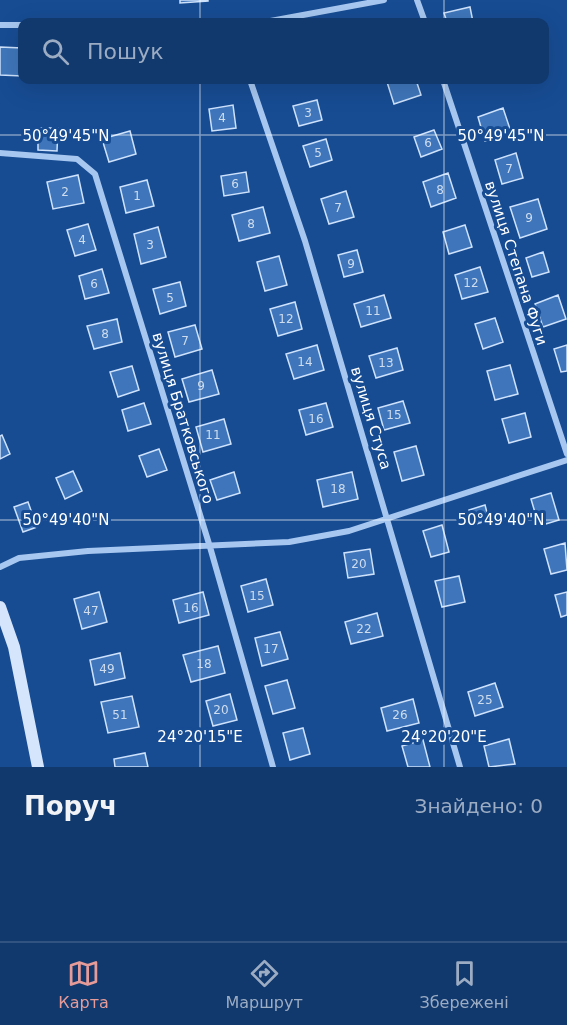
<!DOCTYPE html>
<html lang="uk">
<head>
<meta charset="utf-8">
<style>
  body { margin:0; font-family:"DejaVu Sans",sans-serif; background:#1e4476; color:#f1f3f6 }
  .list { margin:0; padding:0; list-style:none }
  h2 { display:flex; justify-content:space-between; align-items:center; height:78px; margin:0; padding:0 24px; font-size:26px }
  h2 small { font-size:20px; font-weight:400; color:#9cacc2 }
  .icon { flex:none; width:33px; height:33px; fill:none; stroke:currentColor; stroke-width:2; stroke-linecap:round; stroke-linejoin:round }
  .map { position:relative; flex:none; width:567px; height:767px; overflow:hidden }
  .search { position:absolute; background:#11396e; box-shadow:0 6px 24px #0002; left:18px; right:18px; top:18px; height:66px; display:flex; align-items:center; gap:15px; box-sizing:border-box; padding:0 21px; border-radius:12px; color:#9cacc2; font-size:22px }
  .sheet { height:174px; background:#11396e }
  nav { display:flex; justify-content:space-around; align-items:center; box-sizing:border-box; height:84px; border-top:2px solid #305381; background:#11396e; font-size:16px; color:#9cacc2 }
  nav a { display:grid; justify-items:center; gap:3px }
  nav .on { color:#e69b98 }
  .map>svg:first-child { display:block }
</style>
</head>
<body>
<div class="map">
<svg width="567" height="767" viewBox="0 0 567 767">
  <rect width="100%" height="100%" fill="#174c93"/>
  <path fill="#3f76bb" stroke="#cee2fc" stroke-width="1.5" d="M180 0H208V1L180 3Z
    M470 7 473 22H447L444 13Z
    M0 47 22 48V76L0 75Z
    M394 80H416L421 95 394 104 387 82Z
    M317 100 322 120 299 126 293 106Z
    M233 105 236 128 212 131 209 109Z
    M503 108 511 132 485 141 478 117Z
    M38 128H58L57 151 38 150Z
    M434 130 442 149 421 157 414 137Z
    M130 131 136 154 109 162 102 139Z
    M326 139 332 160 310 167 303 146Z
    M516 153 523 178 502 184 495 160Z
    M246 172 249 192 224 196 221 176Z
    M448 173 456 198 431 207 423 182Z
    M78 175 84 203 53 209 47 182Z
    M147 180 154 206 126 213 120 187Z
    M346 191 354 217 329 224 321 199Z
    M538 199 547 229 520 238 510 207Z
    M263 207 270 233 239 241 232 215Z
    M88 224 96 250 75 256 67 230Z
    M465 225 472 247 449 254 443 232Z
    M158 227 166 257 141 264 134 234Z
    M357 250 363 272 344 277 338 255Z
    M543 252 549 272 532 277 526 258Z
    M279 256 287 285 265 291 257 262Z
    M480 267 488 292 462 299 455 275Z
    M102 269 109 293 85 299 79 276Z
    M180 282 186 306 160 314 153 289Z
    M384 295 391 318 361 327 354 304Z
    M558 295 566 319 543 327 535 304Z
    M295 302 302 329 278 336 270 309Z
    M495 318 503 342 483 349 475 324Z
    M117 319 122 342 94 349 87 326Z
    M195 325 202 349 175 357 168 332Z
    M317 345 324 370 294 379 286 354Z
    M567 345V371L561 372 554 349Z
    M397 348 403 370 376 378 369 356Z
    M510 365 518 394 495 400 487 371Z
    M132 366 139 390 118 397 110 372Z
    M212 370 219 394 189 402 182 379Z
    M403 401 410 423 384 430 378 408Z
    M144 403 151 424 128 431 122 410Z
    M326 403 333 427 306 435 299 410Z
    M525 413 531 437 509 443 502 419Z
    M224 419 231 444 203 452 196 427Z
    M2 435 10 454 0 459V436Z
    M416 446 424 475 402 481 394 452Z
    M159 449 167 470 147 477 139 456Z
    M73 471 82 491 65 499 56 478Z
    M234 472 240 493 217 500 210 480Z
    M352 472 358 499 323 507 317 480Z
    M551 493 559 520 539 526 531 499Z
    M28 502 37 527 23 532 14 507Z
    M485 505 489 520 473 525 469 510Z
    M442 525 449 552 431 557 423 531Z
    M565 543 567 570 551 574 544 549Z
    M370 549 374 574 348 578 344 553Z
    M459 576 465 602 442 607 435 581Z
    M266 579 273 605 248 612 241 586Z
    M99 592 107 622 82 629 74 599Z
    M203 592 209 615 179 623 173 600Z
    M567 592V615L561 617 555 595Z
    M377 613 383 636 351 644 345 622Z
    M280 632 288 659 262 666 255 638Z
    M218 646 225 673 191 682 183 655Z
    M120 653 125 678 95 685 90 660Z
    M287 680 295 708 273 714 265 686Z
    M495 683 503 707 475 716 468 692Z
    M230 694 237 720 213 726 206 701Z
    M132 696 139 727 108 733 101 702Z
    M413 699 419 723 387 731 381 708Z
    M303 728 310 754 290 760 283 733Z
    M509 739 515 764 489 767 484 746Z
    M423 740 430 767H408L402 746Z
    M145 753 148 767H115L114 759Z"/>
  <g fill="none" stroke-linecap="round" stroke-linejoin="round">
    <path stroke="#a7c7f0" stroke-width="6" d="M417 0 425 22
      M265 22 384 0
      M0 25H22
      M250 80 305 241 460 767
      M443 80 567 454
      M0 153 77 159 95 174 210 547 273 767
      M0 567 19 558 88 551 289 542 349 531 567 460"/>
    <path stroke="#d5e5fb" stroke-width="12" d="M0 607 14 647 38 767"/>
  </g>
  <path fill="none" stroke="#fff" stroke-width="1.5" stroke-opacity="0.45" d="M200 0V22M444 0V22M200 80V767M444 80V767M0 135H567M0 520H567"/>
  <g text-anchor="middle" stroke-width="6" stroke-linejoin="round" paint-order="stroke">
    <g font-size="12" fill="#cfddee">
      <text x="308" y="117">3</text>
      <text x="222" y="122">4</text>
      <text x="428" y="147">6</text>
      <text x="318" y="157">5</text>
      <text x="509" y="173">7</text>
      <text x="235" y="188">6</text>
      <text x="440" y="194">8</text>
      <text x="65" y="196">2</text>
      <text x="137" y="200">1</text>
      <text x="338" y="212">7</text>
      <text x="529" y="222">9</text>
      <text x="251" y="228">8</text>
      <text x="82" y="244">4</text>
      <text x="150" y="249">3</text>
      <text x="351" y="268">9</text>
      <text x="471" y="287">12</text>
      <text x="94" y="288">6</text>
      <text x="170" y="302">5</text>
      <text x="373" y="315">11</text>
      <text x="286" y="323">12</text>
      <text x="105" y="338">8</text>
      <text x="185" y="345">7</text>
      <text x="305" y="366">14</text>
      <text x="386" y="367">13</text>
      <text x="201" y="390">9</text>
      <text x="394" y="419">15</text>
      <text x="316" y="423">16</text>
      <text x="213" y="439">11</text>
      <text x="338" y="493">18</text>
      <text x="359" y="568">20</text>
      <text x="257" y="600">15</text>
      <text x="191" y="612">16</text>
      <text x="91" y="615">47</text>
      <text x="364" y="633">22</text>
      <text x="271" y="653">17</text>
      <text x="204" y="668">18</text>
      <text x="107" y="673">49</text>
      <text x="485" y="704">25</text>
      <text x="221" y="714">20</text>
      <text x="120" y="719">51</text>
      <text x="400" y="719">26</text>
    </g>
    <g font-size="15" fill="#fff" stroke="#174c93">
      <text transform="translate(516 263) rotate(72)" y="5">вулиця Степана Фуги</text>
      <text transform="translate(183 418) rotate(73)" y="5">вулиця Братковського</text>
      <text transform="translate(371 418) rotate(73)" y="5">вулиця Стуса</text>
    </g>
  </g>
  <g font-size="15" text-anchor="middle" fill="#fff" stroke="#174c93" stroke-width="6" stroke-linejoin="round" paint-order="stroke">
    <text x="66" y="141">50°49'45"N</text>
    <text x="501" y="141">50°49'45"N</text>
    <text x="66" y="525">50°49'40"N</text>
    <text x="501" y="525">50°49'40"N</text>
    <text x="200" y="742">24°20'15"E</text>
    <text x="444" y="742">24°20'20"E</text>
  </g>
</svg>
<div class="search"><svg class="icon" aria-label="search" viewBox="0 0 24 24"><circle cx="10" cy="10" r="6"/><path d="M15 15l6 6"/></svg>Пошук</div>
</div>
<section class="sheet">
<h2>Поруч<small>Знайдено: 0</small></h2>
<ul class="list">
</ul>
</section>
<nav>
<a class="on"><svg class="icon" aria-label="map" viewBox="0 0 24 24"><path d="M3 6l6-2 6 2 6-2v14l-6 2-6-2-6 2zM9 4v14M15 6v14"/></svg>Карта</a>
<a><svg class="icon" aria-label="directions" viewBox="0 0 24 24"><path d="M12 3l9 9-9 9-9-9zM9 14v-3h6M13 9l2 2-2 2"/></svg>Маршрут</a>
<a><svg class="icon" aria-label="saved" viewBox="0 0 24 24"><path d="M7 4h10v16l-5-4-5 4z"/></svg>Збережені</a>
</nav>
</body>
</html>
